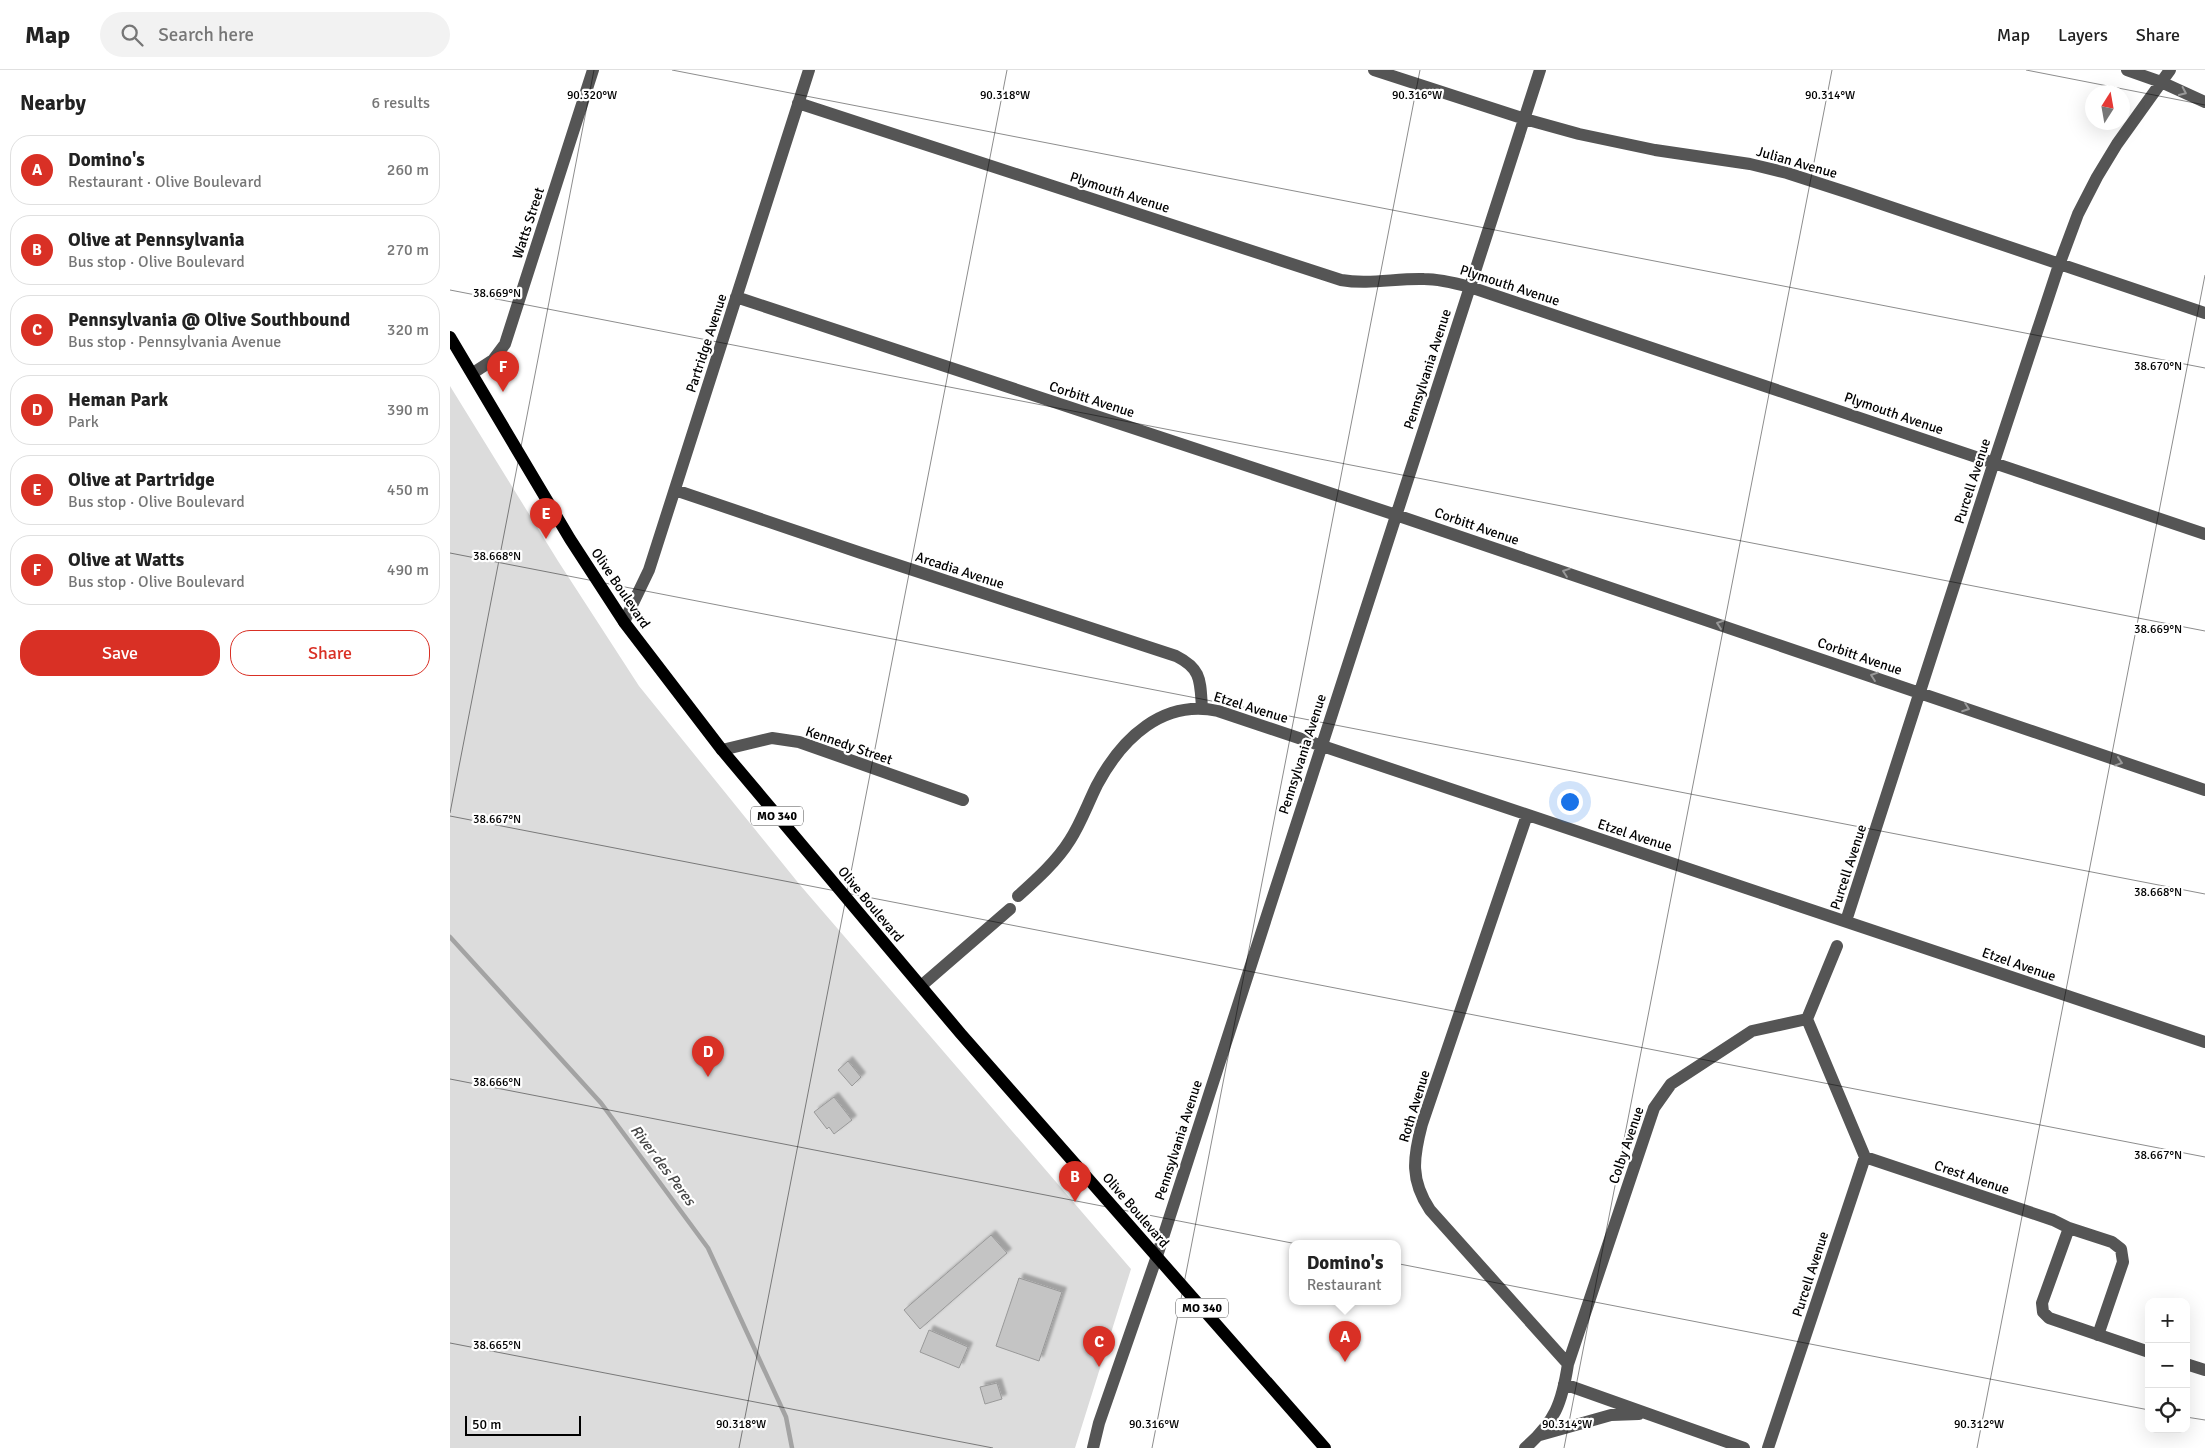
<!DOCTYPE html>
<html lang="en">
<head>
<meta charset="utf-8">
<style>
  body { margin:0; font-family:Signika,sans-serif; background:#f2f2f2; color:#222 }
  .controls { position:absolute; right:15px; bottom:15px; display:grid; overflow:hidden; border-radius:10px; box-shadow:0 5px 20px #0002 }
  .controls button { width:45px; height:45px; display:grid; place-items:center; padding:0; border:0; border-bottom:1px solid #e0e0e0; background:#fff; color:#222; font:25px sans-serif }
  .compass { position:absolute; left:1635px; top:15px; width:45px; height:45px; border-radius:50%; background:#fff; box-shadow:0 5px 20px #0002; rotate:11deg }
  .scale { position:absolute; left:15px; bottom:12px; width:116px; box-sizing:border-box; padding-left:5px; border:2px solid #000; border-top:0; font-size:14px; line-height:18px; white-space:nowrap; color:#000; -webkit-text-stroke:4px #fff; paint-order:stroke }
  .you { position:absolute; left:1119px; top:731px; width:18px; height:18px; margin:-12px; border:4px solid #fff; border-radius:50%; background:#1a73e8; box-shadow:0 0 0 8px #1a73e833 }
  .badge { display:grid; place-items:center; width:32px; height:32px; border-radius:50%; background:#d93025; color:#fff; font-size:16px; font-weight:700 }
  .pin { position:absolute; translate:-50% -41px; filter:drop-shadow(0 1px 2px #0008) }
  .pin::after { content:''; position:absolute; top:26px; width:18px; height:15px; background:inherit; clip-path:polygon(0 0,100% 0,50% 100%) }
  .popup { position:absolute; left:839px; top:1170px; width:112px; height:65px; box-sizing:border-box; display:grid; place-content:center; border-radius:10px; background:#fff; filter:drop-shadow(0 1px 4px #0005); font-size:16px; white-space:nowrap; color:#767676 }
  .popup b { font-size:19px; color:#222 }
  .popup::after { content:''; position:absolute; left:50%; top:100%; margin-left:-10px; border:10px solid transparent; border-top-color:#fff }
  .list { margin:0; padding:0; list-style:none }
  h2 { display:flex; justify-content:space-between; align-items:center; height:65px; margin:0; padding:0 20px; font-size:21px }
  h2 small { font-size:16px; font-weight:400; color:#767676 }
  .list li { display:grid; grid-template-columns:32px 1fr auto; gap:15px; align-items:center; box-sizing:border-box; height:70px; margin:0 10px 10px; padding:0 10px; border:1px solid #e0e0e0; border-radius:20px }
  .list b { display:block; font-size:19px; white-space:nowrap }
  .list p { margin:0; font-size:16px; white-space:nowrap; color:#767676 }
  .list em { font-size:16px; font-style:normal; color:#767676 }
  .actions { display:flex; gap:10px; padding:15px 20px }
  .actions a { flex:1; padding:11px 0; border:1px solid #d93025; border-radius:20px; text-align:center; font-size:18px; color:#d93025 }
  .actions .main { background:#d93025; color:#fff }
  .icon { flex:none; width:28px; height:28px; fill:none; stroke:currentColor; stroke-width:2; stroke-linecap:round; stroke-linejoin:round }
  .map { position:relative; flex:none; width:1755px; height:1378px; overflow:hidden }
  header { display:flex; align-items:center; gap:30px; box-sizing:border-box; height:70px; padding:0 25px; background:#fff; border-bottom:1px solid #e0e0e0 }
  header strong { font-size:24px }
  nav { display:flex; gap:28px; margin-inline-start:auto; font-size:18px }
  .search { width:350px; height:45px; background:#f2f2f2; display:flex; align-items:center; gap:12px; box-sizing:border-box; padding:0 18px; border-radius:28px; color:#767676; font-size:19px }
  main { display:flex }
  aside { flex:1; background:#fff }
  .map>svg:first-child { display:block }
</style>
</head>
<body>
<header>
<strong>Map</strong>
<div class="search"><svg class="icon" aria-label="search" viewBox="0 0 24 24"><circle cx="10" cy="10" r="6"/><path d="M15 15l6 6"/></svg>Search here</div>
<nav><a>Map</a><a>Layers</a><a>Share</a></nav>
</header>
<main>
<aside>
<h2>Nearby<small>6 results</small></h2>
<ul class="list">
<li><span class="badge">A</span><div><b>Domino's</b><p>Restaurant · Olive Boulevard</p></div><em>260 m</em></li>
<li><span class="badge">B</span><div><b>Olive at Pennsylvania</b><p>Bus stop · Olive Boulevard</p></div><em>270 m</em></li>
<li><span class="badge">C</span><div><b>Pennsylvania @ Olive Southbound</b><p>Bus stop · Pennsylvania Avenue</p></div><em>320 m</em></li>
<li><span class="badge">D</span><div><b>Heman Park</b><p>Park</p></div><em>390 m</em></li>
<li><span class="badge">E</span><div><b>Olive at Partridge</b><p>Bus stop · Olive Boulevard</p></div><em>450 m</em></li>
<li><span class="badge">F</span><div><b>Olive at Watts</b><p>Bus stop · Olive Boulevard</p></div><em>490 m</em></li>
</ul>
<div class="actions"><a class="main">Save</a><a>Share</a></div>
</aside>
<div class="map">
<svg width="1755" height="1378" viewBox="0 0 1755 1378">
  <defs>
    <filter id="shadow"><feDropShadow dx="4.5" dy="-4.5" stdDeviation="1" flood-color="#0004"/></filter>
  </defs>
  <rect width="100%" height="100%" fill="#fff"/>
  <path fill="#dcdcdc" d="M0 316 108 491 189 616 350 815 681 1199 625 1378H0Z"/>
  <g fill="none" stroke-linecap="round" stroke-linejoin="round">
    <path stroke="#a3a3a3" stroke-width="4.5" d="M0 867 151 1033 258 1178 336 1347 342 1378"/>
  </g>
  <path fill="#c4c4c4" stroke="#999" filter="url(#shadow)" d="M398 991 411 1007 402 1016 388 1000Z
    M384 1027 402 1050 384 1064 379 1057 377 1059 364 1042Z
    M541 1165 557 1183 470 1259 454 1240Z
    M569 1208 612 1222 589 1291 546 1276Z
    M479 1260 518 1277 509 1298 470 1282Z
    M547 1313 552 1329 535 1334 530 1317Z"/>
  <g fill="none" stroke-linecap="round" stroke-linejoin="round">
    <path stroke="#555" stroke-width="12" d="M924 0 1075 49 1129 64 1205 80 1300 94 1337 103 1399 123 1755 243
      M1677 0 1711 12 1755 32
      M348 33 891 210C919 215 946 208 974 209 989 209 1005 213 1020 217L1755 464
      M286 227 946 445 1755 720
      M23 303 43 290 55 274 143 0
      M225 420 411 483 726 586C752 599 750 611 752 638
      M174 552 199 500 359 0
      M272 680 322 668 349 672 513 730
      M1077 745 972 1054C963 1088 960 1110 980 1140L1118 1294
      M568 826C587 809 607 791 620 770 631 753 638 733 647 715 672 668 713 629 768 641L1755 972
      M1396 851 1544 392 1609 195 1628 144 1647 107 1667 74 1720 0
      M471 916 560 839
      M1415 1087 1603 1150 1619 1158 1592 1233 1593 1242 1599 1248 1699 1282
      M1619 1158 1662 1172 1671 1179 1673 1192 1648 1265
      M1736 1294 1755 1300
      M1114 1314 1294 1378
      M1090 1365 1161 1345 1189 1344
      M643 1378 649 1353 707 1186 1090 0
      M1075 1378C1105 1352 1112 1333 1118 1294L1204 1038 1221 1014 1302 961 1357 949
      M1318 1378 1415 1087 1357 949 1387 876"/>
    <path stroke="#000" stroke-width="12" d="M0 267 120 469 174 552 272 680 511 964 875 1378"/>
  </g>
  <defs><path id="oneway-chevron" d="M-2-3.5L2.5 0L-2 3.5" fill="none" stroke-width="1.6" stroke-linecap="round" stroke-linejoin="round" transform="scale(1.25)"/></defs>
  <g stroke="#999">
    <use href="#oneway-chevron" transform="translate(1733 22) rotate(25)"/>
    <use href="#oneway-chevron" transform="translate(1116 502) rotate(-161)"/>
    <use href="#oneway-chevron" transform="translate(1270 554) rotate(-161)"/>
    <use href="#oneway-chevron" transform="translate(1424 606) rotate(-161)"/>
    <use href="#oneway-chevron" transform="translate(1516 638) rotate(20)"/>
    <use href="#oneway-chevron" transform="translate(1669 692) rotate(18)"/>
  </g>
  <path fill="none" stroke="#000" stroke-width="1" stroke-opacity="0.45" d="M222 0 1755 298M1576 0 1755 35M0 220 1755 561M0 483 1755 824M0 743 144 0M0 746 1755 1087M0 1009 1699 1340M0 1273 543 1378M1736 1347 1755 1350M289 1378 557 0M702 1378 970 0M1114 1378 1382 0M1527 1378 1755 205"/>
  <g text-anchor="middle" stroke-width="4.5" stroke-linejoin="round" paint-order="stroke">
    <g fill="#fff" stroke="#4c4c4c" stroke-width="1">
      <rect x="301" y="736.5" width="52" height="19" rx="4"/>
      <rect x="726" y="1228.5" width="52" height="19" rx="4"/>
    </g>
    <g font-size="12" font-weight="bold" fill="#000">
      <text x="327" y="750">MO 340</text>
      <text x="752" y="1242">MO 340</text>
    </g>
    <g font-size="14" fill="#000" stroke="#fff">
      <text transform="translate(1347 92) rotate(16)" y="5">Julian Avenue</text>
      <text transform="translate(670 122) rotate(18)" y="5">Plymouth Avenue</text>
      <text transform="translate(78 153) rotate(-72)" y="5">Watts Street</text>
      <text transform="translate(1060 215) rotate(18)" y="5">Plymouth Avenue</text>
      <text transform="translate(256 273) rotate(-72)" y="5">Partridge Avenue</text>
      <text transform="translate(977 299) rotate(-72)" y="5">Pennsylvania Avenue</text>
      <text transform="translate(642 329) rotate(18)" y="5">Corbitt Avenue</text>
      <text transform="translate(1444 343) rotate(19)" y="5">Plymouth Avenue</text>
      <text transform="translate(1522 411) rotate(-72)" y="5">Purcell Avenue</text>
      <text transform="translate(1027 456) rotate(19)" y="5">Corbitt Avenue</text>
      <text transform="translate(510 500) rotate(18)" y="5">Arcadia Avenue</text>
      <text transform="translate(171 518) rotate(56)" y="5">Olive Boulevard</text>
      <text transform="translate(1410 586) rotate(19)" y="5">Corbitt Avenue</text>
      <text transform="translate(801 637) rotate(17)" y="5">Etzel Avenue</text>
      <text transform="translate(399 675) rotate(19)" y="5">Kennedy Street</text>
      <text transform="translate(852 684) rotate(-72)" y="5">Pennsylvania Avenue</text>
      <text transform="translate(1185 765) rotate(18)" y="5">Etzel Avenue</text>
      <text transform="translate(1398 797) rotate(-72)" y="5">Purcell Avenue</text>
      <text transform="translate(421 834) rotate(50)" y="5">Olive Boulevard</text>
      <text transform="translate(1569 894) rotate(19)" y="5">Etzel Avenue</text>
      <text transform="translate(964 1036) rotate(-73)" y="5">Roth Avenue</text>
      <text transform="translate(728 1070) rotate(-72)" y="5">Pennsylvania Avenue</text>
      <text transform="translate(1176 1075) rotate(-71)" y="5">Colby Avenue</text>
      <text transform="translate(1522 1107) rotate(19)" y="5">Crest Avenue</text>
      <text transform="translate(686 1140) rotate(49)" y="5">Olive Boulevard</text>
      <text transform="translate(1360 1204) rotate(-72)" y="5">Purcell Avenue</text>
    </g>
    <g font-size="15" font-style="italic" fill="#444" stroke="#fff">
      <text transform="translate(213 1095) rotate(53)" y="5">River des Peres</text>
    </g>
  </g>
  <g font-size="12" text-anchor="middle" fill="#000" stroke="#fff" stroke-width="4.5" stroke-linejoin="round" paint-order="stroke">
    <text x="142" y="29">90.320°W</text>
    <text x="555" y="29">90.318°W</text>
    <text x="967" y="29">90.316°W</text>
    <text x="1380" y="29">90.314°W</text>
    <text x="47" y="227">38.669°N</text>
    <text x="1708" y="300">38.670°N</text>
    <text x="47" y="490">38.668°N</text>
    <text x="1708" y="563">38.669°N</text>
    <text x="47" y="753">38.667°N</text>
    <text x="1708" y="826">38.668°N</text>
    <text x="47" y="1016">38.666°N</text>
    <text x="1708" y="1089">38.667°N</text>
    <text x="47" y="1279">38.665°N</text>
    <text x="291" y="1358">90.318°W</text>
    <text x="704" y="1358">90.316°W</text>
    <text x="1117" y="1358">90.314°W</text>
    <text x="1529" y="1358">90.312°W</text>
  </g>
</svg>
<div class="controls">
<button>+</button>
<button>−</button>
<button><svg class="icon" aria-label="locate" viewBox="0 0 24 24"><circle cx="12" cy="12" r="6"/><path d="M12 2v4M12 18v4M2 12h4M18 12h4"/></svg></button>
</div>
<svg class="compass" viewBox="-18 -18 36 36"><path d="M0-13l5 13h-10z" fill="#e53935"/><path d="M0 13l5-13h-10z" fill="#767676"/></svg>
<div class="scale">50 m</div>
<div class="you"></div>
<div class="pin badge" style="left:895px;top:1292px">A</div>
<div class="popup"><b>Domino's</b>Restaurant</div>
<div class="pin badge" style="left:625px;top:1132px">B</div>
<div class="pin badge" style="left:649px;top:1297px">C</div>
<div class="pin badge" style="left:258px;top:1007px">D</div>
<div class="pin badge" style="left:96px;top:469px">E</div>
<div class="pin badge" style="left:53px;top:322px">F</div>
</div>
</main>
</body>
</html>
